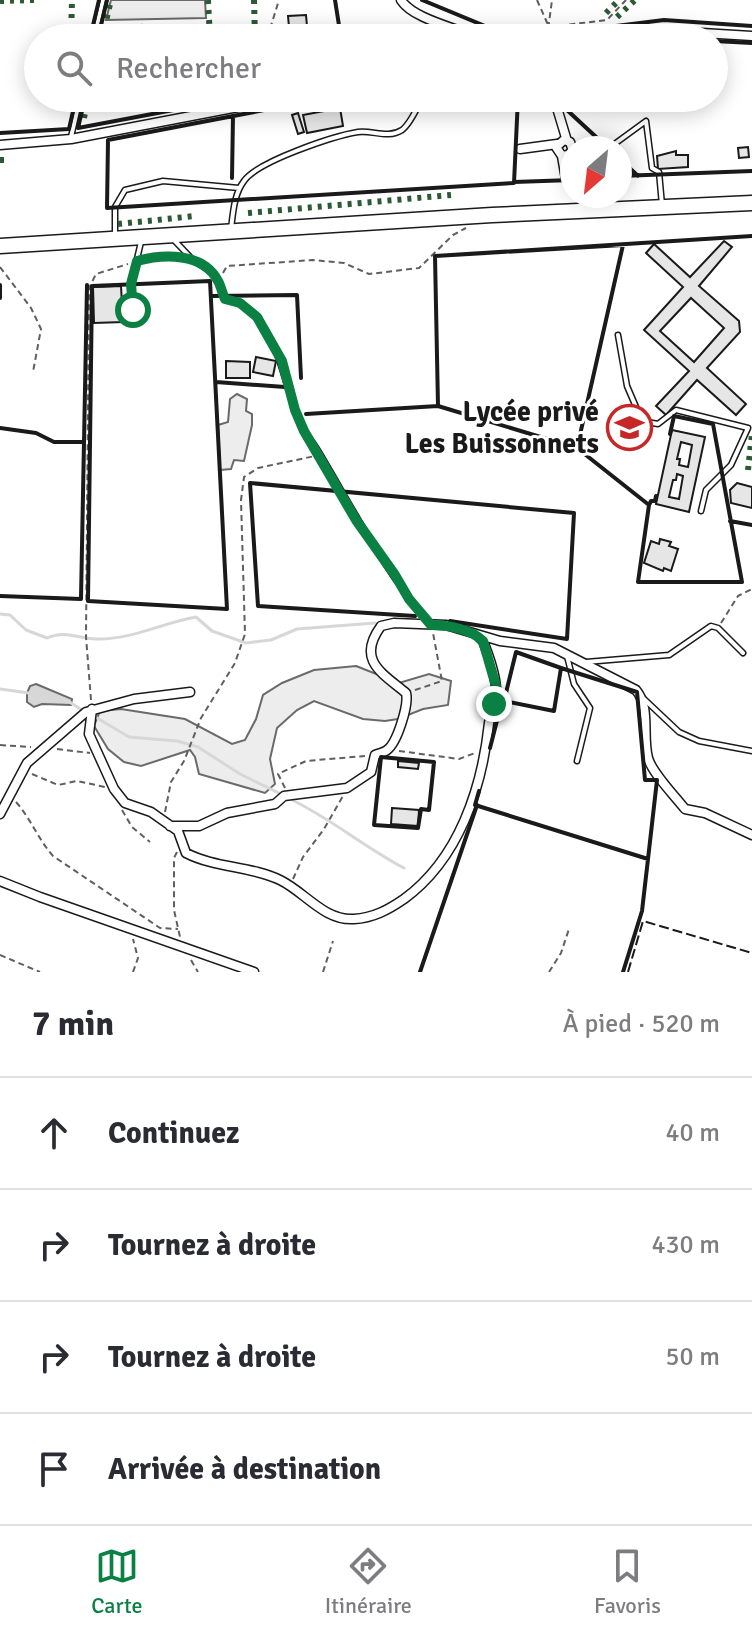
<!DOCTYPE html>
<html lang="fr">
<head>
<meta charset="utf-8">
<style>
  body { margin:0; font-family:Signika,sans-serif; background:#f7f7f7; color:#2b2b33 }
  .compass { position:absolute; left:560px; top:136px; width:72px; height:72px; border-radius:50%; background:#fff; box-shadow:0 4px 20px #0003; rotate:208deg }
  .stop { position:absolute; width:24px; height:24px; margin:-18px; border:6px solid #0b8043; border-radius:50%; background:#fff }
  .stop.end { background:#0b8043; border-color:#fff; box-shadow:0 2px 8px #0008 }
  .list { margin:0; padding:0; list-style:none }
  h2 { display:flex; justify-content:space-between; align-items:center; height:104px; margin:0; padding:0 32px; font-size:34px }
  h2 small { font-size:26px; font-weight:400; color:#7c7c81 }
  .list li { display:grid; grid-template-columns:52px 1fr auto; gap:24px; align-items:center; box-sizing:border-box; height:112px; padding:0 32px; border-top:2px solid #e1e1e2 }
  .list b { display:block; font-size:30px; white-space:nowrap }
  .list em { font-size:26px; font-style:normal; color:#7c7c81 }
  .icon { flex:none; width:44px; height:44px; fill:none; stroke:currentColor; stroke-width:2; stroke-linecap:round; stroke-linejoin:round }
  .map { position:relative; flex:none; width:752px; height:972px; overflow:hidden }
  .search { position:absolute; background:#fff; box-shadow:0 4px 20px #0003; left:24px; right:24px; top:24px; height:88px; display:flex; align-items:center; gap:20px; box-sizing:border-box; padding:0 28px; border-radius:44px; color:#7c7c81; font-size:30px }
  .sheet { height:552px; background:#fff }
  nav { display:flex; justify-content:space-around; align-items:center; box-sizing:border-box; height:112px; border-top:2px solid #e1e1e2; background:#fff; font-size:22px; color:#7c7c81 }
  nav a { display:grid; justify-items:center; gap:4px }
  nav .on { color:#0b8043 }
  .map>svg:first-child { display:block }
</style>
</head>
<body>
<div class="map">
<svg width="752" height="972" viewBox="0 0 752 972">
  <rect width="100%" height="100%" fill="#fff"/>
  <path fill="#ededed" stroke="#6a6a6a" stroke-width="2" d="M111 0H205L206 18 106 20Z
    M237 394 247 399 246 411 252 414V425L244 461 234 460 231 469 220 470 218 425 228 422 230 399Z
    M356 666 399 683 429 674 451 681 448 705 423 709 398 719 385 721 363 719 314 701 297 710 277 728 270 759 275 784 265 793 199 774 195 757 190 750 141 766 124 762 108 749 94 726 100 711 121 709 185 719 232 744 245 740 256 719 263 695 282 683 314 670Z"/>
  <path fill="#d7d7d7" stroke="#6a6a6a" stroke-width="2" d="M36 684 72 699 71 705 42 704 34 707 27 702V693L30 686Z"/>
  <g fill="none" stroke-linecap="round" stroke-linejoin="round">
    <path stroke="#d7d7d7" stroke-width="3" d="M0 614 10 615 26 630 47 638C65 630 76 638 96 639 131 640 162 623 196 617L212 631 246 643 271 640 297 629 375 623
      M0 689 29 693
      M68 701 85 712
      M92 715 129 737 177 741 198 747 240 774 281 794
      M288 798C329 817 364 847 404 868"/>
  </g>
  <path fill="#e6e6e6" stroke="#1a1a1a" stroke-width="2" fill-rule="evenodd" d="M306 15 308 38H290L288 16Z
    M340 108 343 126 307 133 303 115Z
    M298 113 304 132 298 134 292 115Z
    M748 147 749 157 739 158 738 148Z
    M676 151V155H688V167L658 169 657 156Z
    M724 241 732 247 699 286 739 321 740 332 707 368 746 404 736 415 697 380 666 415 656 406 689 371 644 330 683 287 646 253 654 244 690 277ZM691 298 724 328 694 362 660 331Z
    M121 286 123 322 94 323 93 287Z
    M256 357 276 361 273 376 253 372Z
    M226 361 250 362V378H226Z
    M672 430 705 437 689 512 656 504ZM681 442 692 445 688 467 679 465 680 459H677ZM677 474 683 476 679 499 669 497 673 480H676Z
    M737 483 752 487V508L731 503 730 490Z
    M660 539 671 542 669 546 678 549 671 571 664 568 663 571 644 563 651 541 659 544Z
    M398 761 419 763 418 769 398 767Z
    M392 808 419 810 418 826 391 824Z"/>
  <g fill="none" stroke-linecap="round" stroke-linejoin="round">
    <defs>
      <path id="lane" d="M94 38 103 0
        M71 137 80 98
        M609 148 646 121 652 168 659 172 662 205
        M231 229C233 213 234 194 244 181 258 161 334 136 358 132 373 130 388 139 402 130 411 123 417 108 422 98
        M115 236V207L125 190 163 181 239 188
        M174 240 192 259 210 271 218 280 225 299C238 302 248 306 256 316 284 351 284 391 303 428 308 437 315 445 320 454 354 511 385 572 429 623
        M133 310 131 284 141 242
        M618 335 627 386 642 421 658 424 676 410 748 428 731 465 706 490 701 511
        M567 656 574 684 590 708 577 761
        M586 662 669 655 711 626 718 628 743 653
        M644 699 679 732 699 741 752 751"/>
      <path id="street" d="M401 0C413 19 457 28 478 38
        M628 38 702 33 752 36
        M554 98 567 141
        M523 99H554
        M0 145 71 139 285 98
        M520 149 557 144
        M572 151 568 155 562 156 556 147 564 140 570 142 572 148
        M562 156 566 179
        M92 709 89 734 114 789 125 803 151 812 178 831 186 853C215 868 251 866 280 880 305 892 324 921 354 919 373 918 388 910 404 899 459 859 482 788 489 723 491 711 497 700 496 688 495 672 489 656 483 641L479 637
        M0 814 27 763 86 712 134 699 190 692
        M170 826H199L227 813 275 804 284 796 347 788 371 772 375 755C379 753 384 753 387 750 397 743 409 705 406 693 382 673 356 660 381 626L394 623 446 625 500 641 554 648 636 690C651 708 642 735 648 758 652 773 675 796 685 809L705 813 752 835
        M0 881 40 897 254 972"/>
      <path id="highway" d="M0 246 492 215 752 203"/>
    </defs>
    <use href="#lane" stroke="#1a1a1a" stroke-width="7"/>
    <use href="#street" stroke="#1a1a1a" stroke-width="11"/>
    <use href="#highway" stroke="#1a1a1a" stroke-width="17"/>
    <path stroke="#5f5f5f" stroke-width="2" stroke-dasharray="6 4" stroke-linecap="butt" d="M537 0 549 27 607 20 626 0
      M271 38 269 32 279 0
      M547 38 552 0
      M142 260 161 256 183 258
      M0 267 31 308 41 329 33 372
      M223 273 227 266 313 260 344 263 369 274 419 268 453 235 466 228
      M721 623 738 596 752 589
      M415 690 442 681 433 633
      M91 700 86 637 89 288 96 274 128 264
      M0 745 31 747
      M57 749 90 753
      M399 751 459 759 475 753
      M32 774 58 785 77 781 105 787
      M285 788 278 774 306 761 365 756
      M16 802C31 819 38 839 53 856L160 928 178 929
      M122 810 132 827 150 842
      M165 812 171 782 184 761 201 718 235 663 245 634 241 500 244 477 258 468 315 456
      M177 852 174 858V910L180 937
      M293 879 303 857 324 829 343 796
      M0 955 40 972
      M191 960 198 972
      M133 972 138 958 133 939
      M323 972 333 941
      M549 972 561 953 569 929"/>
    <use href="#lane" stroke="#fff" stroke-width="4"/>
    <use href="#street" stroke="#fff" stroke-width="8"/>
    <use href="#highway" stroke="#fff" stroke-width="14"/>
    <path stroke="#2b5a34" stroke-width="6" stroke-dasharray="4 6" stroke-linecap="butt" d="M208 0 210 38
      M254 0 255 38
      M0 1 34 0
      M606 13 619 0
      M617 17 635 0
      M71 38 72 0
      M102 38 111 0
      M142 38 144 24
      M133 106 134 98
      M69 107V98
      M84 118 88 98
      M0 160H8
      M248 213 451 195
      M118 224 195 216
      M748 470 752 434"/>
    <path stroke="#1a1a1a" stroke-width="2" stroke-dasharray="10 4" stroke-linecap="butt" d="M628 972 643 921 752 953"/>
    <path stroke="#1a1a1a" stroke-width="4" d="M335 0 341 38
      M422 0 514 38
      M90 38 99 0
      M98 38 107 0
      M520 38 664 20 752 26
      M714 41 752 43
      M85 98 78 128 237 98
      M327 98 108 140 107 208 514 183 518 98
      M559 98 568 111 608 148
      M0 133 69 129 76 98
      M620 159 638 176
      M620 176 752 171
      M232 178 233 116
      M514 182 572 180
      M623 245 577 448 438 406 435 256Z
      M210 281 227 609 88 601 92 286Z
      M0 285V298
      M211 296 297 295 301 378
      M216 382 285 387
      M306 414 438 406
      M0 428 36 433 54 442H84
      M670 434 674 416 713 424 742 582H638L649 505 577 448 438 406 435 256 752 236
      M649 505 651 501H655L656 496
      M730 521 752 525
      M0 596 81 599 87 285
      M415 616 258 606 250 483 574 513 567 639 450 621
      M516 652 561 668 554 711 504 701Z
      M490 748 502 701H504
      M381 757 434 762 429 810 421 809 418 828 374 825Z
      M479 791 475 805 648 859 657 780H645L637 692 561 668
      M420 972 477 805
      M623 972 642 911 648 859"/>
  </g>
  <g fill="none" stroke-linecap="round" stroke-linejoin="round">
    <path stroke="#0b8043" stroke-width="10" d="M133 310 131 284 137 261C163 254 203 252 218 281 221 286 222 293 225 299L240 303 257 317 282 361 295 410 304 431 356 520 395 575 409 599 431 625C447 625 471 629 483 641L496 686 494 704"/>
  </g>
  <defs>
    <symbol id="school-ring" viewBox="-11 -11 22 22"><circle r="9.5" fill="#fff" stroke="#c62828" stroke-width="1.5"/><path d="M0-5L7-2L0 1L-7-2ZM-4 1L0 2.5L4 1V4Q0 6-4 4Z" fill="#c62828"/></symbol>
  </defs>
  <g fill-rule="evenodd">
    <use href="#school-ring" x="604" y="402" width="51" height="51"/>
  </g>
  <g text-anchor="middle" stroke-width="6" stroke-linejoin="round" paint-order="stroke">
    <g font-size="28" font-weight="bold" fill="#1a1a1a" stroke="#fff" text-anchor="end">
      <text x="599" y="421">Lycée privé<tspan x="599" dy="32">Les Buissonnets</tspan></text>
    </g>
  </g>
</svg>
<svg class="compass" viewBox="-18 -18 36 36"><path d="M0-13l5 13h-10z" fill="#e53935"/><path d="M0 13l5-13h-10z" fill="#7c7c81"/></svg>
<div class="stop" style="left:133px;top:310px"></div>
<div class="stop end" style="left:494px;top:704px"></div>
<div class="search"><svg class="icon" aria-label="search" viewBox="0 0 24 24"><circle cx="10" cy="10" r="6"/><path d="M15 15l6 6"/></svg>Rechercher</div>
</div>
<section class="sheet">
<h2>7 min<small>À pied · 520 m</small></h2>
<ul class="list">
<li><svg class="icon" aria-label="ahead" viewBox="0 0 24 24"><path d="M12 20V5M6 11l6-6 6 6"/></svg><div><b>Continuez</b></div><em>40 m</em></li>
<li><svg class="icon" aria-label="right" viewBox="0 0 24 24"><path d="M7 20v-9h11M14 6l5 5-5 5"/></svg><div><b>Tournez à droite</b></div><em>430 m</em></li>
<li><svg class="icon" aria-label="right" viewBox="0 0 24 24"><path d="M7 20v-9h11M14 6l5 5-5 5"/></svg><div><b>Tournez à droite</b></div><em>50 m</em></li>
<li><svg class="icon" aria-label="arrive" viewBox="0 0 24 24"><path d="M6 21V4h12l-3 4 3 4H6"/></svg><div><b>Arrivée à destination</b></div></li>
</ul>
</section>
<nav>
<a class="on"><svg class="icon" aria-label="map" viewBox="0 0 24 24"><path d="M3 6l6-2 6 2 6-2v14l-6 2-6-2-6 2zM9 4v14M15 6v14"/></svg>Carte</a>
<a><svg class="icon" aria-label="directions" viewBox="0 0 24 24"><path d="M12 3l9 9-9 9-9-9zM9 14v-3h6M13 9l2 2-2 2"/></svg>Itinéraire</a>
<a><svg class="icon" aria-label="saved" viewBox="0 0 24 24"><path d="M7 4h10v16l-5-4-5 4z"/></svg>Favoris</a>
</nav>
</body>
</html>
